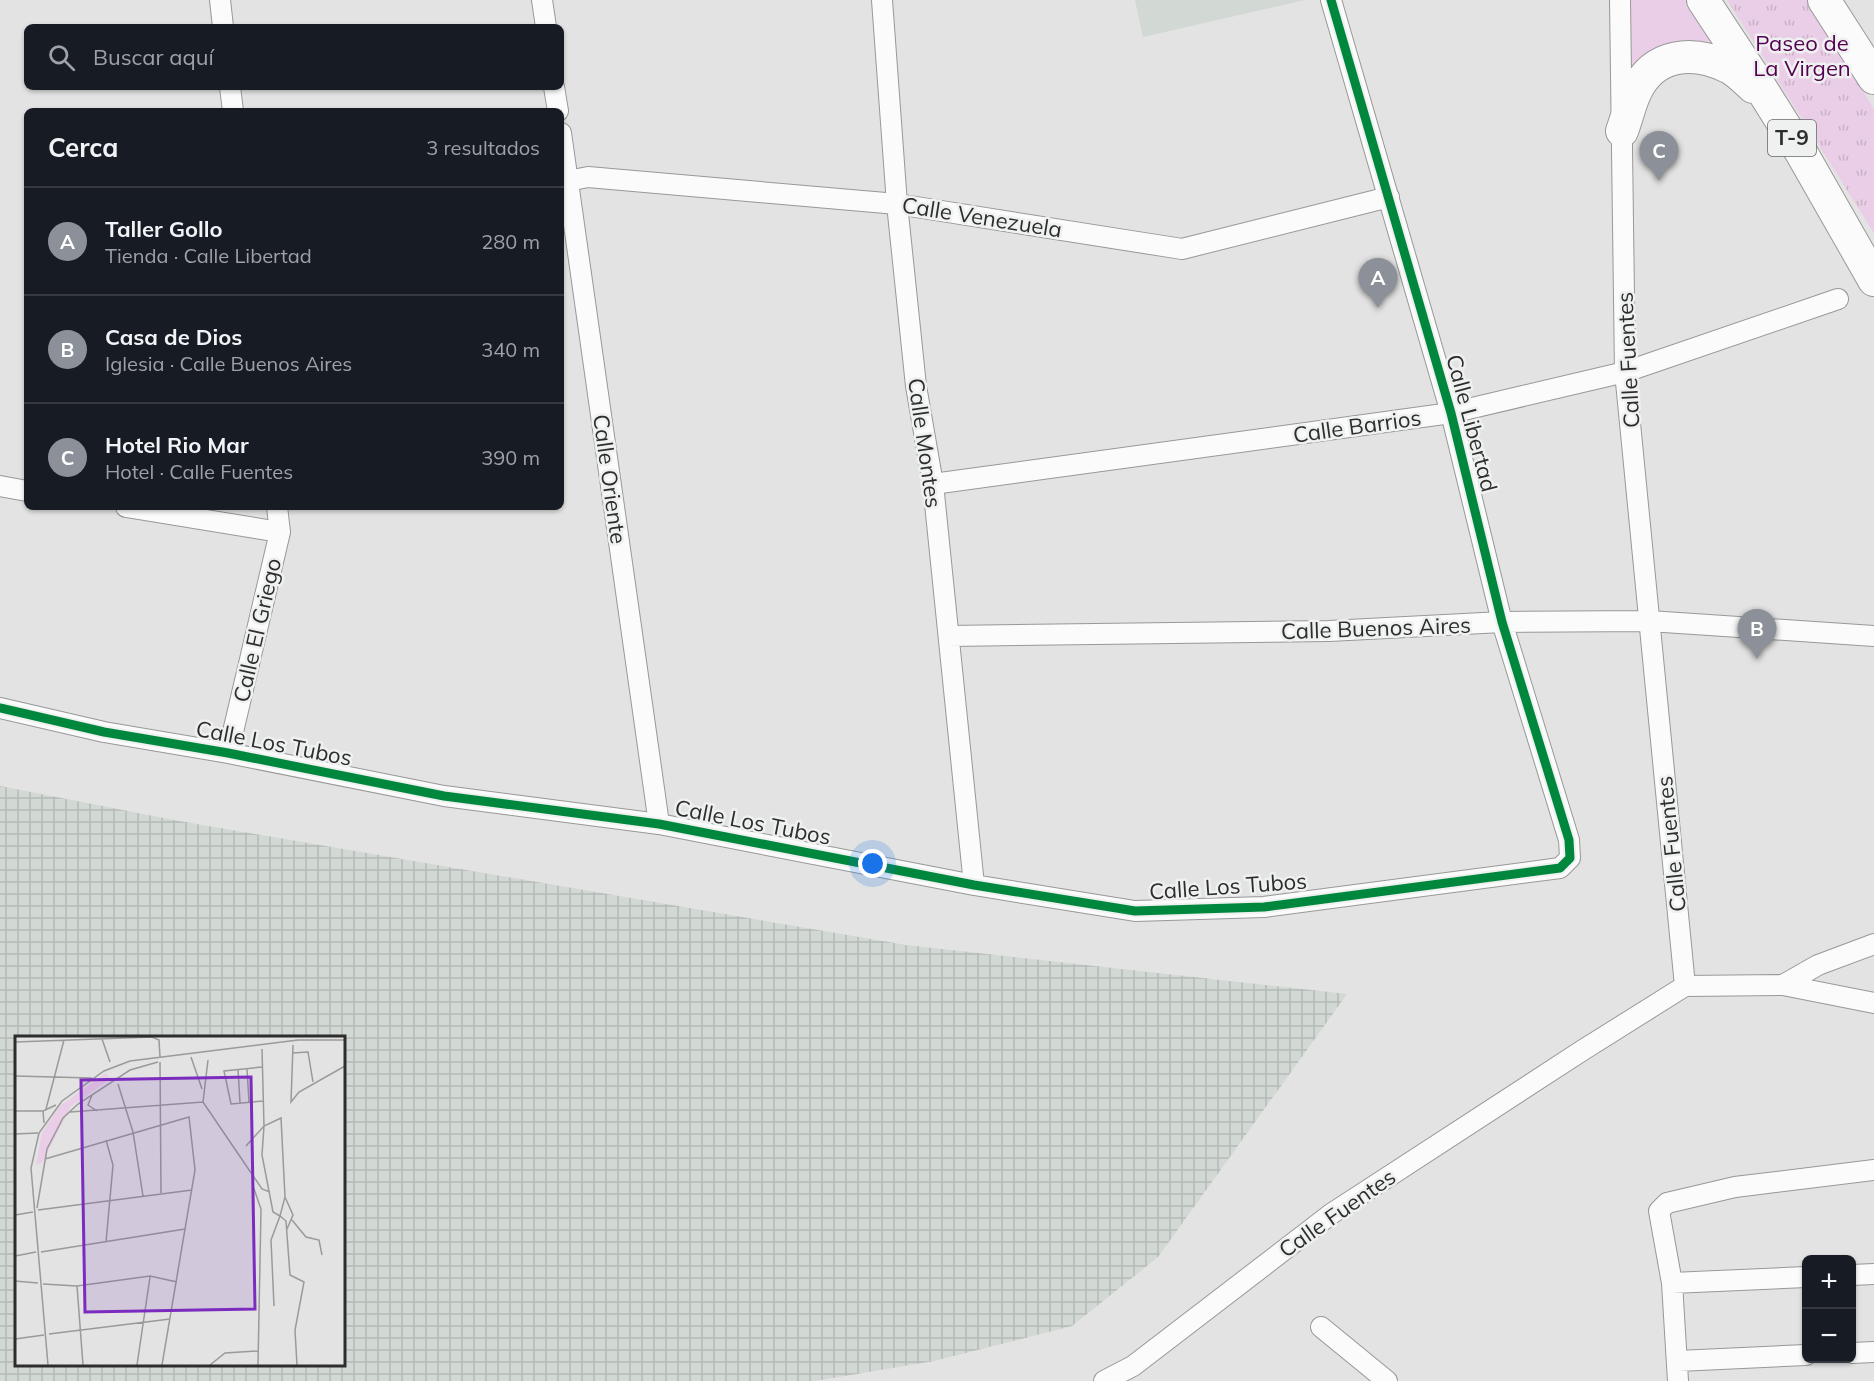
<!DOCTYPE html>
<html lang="es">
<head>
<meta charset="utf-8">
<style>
  body { margin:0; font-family:Mulish,sans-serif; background:#242831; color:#f1f3f6 }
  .controls { position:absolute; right:18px; bottom:18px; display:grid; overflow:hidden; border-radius:9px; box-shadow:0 2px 4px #0004 }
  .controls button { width:54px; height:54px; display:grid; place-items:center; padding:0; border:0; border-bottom:2px solid #363941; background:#171b24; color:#f1f3f6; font:30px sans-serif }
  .you { position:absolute; left:873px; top:864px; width:21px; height:21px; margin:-15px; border:4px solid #fff; border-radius:50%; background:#1a73e8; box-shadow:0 0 0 9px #1a73e833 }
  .badge { display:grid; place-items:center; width:39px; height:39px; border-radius:50%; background:#8c9099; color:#fff; font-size:20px; font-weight:700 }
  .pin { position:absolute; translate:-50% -50px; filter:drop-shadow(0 2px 3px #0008) }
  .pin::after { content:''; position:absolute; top:32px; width:21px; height:18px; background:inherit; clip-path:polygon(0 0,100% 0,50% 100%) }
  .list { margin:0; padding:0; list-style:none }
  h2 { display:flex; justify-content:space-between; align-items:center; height:78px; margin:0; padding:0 24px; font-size:26px }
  h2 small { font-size:20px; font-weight:400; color:#9ea1a6 }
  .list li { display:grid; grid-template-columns:39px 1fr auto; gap:18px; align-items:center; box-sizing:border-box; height:108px; padding:0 24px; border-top:2px solid #363941 }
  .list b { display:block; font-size:22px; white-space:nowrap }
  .list p { margin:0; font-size:20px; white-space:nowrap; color:#9ea1a6 }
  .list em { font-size:20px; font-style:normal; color:#9ea1a6 }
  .icon { flex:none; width:33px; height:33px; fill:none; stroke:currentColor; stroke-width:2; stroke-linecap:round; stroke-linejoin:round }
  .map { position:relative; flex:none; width:1874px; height:1381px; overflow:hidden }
  .search { position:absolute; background:#171b24; box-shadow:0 2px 4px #0004; left:24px; top:24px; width:540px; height:66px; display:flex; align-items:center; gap:15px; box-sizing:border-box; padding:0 21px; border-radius:9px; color:#9ea1a6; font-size:22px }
  .panel { position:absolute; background:#171b24; box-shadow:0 2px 4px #0004; left:24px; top:108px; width:540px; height:402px; border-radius:9px }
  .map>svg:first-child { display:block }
</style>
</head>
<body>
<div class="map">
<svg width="1874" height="1381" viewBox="0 0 1874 1381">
  <defs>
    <pattern id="industrial-grid" width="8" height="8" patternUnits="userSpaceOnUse" patternTransform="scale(1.5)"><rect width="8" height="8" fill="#d2d8d3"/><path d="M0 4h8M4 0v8" fill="none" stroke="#b4bab5"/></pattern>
    <pattern id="park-tufts" width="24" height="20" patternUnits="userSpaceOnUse" patternTransform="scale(1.5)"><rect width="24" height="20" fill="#eacee7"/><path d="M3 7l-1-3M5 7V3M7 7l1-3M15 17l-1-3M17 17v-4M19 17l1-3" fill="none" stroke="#c9b1c6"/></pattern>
  </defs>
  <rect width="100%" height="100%" fill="#e2e3e2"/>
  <path fill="#d2d8d3" d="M1135 0H1305L1143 37Z"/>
  <path fill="url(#industrial-grid)" fill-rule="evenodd" d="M0 786 179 821 906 945 1347 994 1158 1257 1072 1326 934 1361 815 1381H0ZM16 1038H344V1364H16Z"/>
  <path fill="#eacee7" d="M1628 0H1689L1722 50 1632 85Z"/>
  <path fill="url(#park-tufts)" d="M1727 0H1807L1874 109V233Z"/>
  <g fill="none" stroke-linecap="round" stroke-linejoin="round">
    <defs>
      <path id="minor" d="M220 0 223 27
        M542 0 546 27
        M882 0 897 204 916 386 933 484 974 885
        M230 87 233 111
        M554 87 558 111
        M561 133 659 824
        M568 181 588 177 897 204 1182 249 1389 197
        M933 484 1451 413 1625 372 1838 299
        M0 486 27 491
        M126 507 280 532
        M949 636 1329 631 1502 622 1649 621 1874 636
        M0 708 104 732 228 753 444 796 659 824 974 885 1135 911 1264 907 1560 868 1570 858 1569 840 1502 622 1451 413 1331 0
        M228 753 280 532 277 507
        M1783 985 1818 965 1874 944
        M1685 986 1783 985 1874 1003
        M1852 1275 1874 1274
        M1672 1283 1806 1277
        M1321 1327 1387 1381
        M1852 1353 1874 1352
        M1678 1361 1806 1355
        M1104 1381 1133 1366 1331 1214 1583 1050 1685 986 1625 372 1620 0
        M1678 1381 1672 1283 1659 1211 1667 1203 1735 1187 1874 1170"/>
      <path id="trunk" d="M1703 0 1759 85 1801 152 1874 280
        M1824 0 1874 78
        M1622 131C1627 118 1630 103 1636 91 1654 53 1693 50 1728 67 1737 71 1745 80 1753 87"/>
    </defs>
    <use href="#minor" stroke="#979897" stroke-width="22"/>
    <use href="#trunk" stroke="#979897" stroke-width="34"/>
    <use href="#minor" stroke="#fbfbfb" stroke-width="20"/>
    <use href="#trunk" stroke="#fbfbfb" stroke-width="32"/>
    <defs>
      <path id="cycleway" d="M0 708 104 732 228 753 444 796 659 824 974 885 1135 911 1264 907 1560 868 1570 858 1569 840 1502 622 1451 413 1331 0"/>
    </defs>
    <use href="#cycleway" stroke="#eef1ef" stroke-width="13"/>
    <use href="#cycleway" stroke="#00873e" stroke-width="9"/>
  </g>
  <g text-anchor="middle" stroke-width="5" stroke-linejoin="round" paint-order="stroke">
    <rect fill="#eef1ef" stroke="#666866" stroke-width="1.5" x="1768" y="120" width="48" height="36" rx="4.5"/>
    <g font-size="21" font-weight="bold" fill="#2c2d2c">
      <text x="1792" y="145">T-9</text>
    </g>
    <g font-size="22" fill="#550051" stroke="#eef1ef">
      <text x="1802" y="51">Paseo de<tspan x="1802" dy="25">La Virgen</tspan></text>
    </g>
    <g font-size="22" fill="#2c2d2c" stroke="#eef1ef">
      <text transform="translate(982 217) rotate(9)" y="8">Calle Venezuela</text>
      <text transform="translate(1628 360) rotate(-93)" y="8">Calle Fuentes</text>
      <text transform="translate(1472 423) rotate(75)" y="8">Calle Libertad</text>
      <text transform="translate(1357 426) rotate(-8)" y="8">Calle Barrios</text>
      <text transform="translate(925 443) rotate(82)" y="8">Calle Montes</text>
      <text transform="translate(610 479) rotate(82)" y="8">Calle Oriente</text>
      <text transform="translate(1376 628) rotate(-2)" y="8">Calle Buenos Aires</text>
      <text transform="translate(257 630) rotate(-77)" y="8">Calle El Griego</text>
      <text transform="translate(274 743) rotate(11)" y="8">Calle Los Tubos</text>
      <text transform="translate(753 822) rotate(11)" y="8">Calle Los Tubos</text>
      <text transform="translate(1671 844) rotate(-96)" y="8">Calle Fuentes</text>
      <text transform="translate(1228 886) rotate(-4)" y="8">Calle Los Tubos</text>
      <text transform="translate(1337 1213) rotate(-35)" y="8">Calle Fuentes</text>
    </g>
  </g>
  <g transform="translate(15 1036)">
    <rect width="330" height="330" fill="#e2e3e2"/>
    <path d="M91 37 95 43 56 70 27 127 21 128 27 97 45 70Z" fill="#eacee7"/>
    <path fill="none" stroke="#999a99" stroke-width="1.5" d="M87 3 95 26M0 6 137 1 144 4 145 21M278 9 276 66 284 56 330 30M277 17 293 16 298 46M176 21 187 53M145 26 146 157M247 31 209 35 216 68 248 65M223 33 225 67M232 33 234 66M0 40 77 42M103 48 118 96 128 160M77 59 73 69 82 75M188 66 193 24M31 73 49 4M0 75H28M55 76 188 66 247 153 255 156M29 87 28 75 41 69M0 98 23 97M231 110 249 90 266 82 270 161 265 180 258 176 247 119 249 90 247 13M30 123 174 81 180 134 147 329M238 150 246 173 243 329M270 161 278 179 272 193M22 172 32 113 48 82 63 68 115 34 143 26M23 174 177 154M0 179 18 176M277 184 291 201 304 204 307 219M91 206 98 129 91 104M26 216 170 193M0 220 21 216M28 248 62 250 135 240 162 246M62 250 68 329M259 270 256 204 265 180 271 185 275 239 289 246 280 294 282 329M0 292V245L23 247M34 298 155 283M0 303 29 299M33 329 16 132 24 97 47 65 89 35 115 25 283 4H330M122 329 135 241M195 329 210 317 243 315"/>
    <path fill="#7b2cbf" fill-opacity="0.15" stroke="#7b2cbf" stroke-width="3" d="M236 41 240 273 70 276 66 44Z"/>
    <rect width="330" height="330" fill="none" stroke="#2c2d2c" stroke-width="3"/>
  </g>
</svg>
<div class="controls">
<button>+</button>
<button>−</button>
</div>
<div class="you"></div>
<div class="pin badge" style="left:1378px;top:308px">A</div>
<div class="pin badge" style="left:1757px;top:659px">B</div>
<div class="pin badge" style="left:1659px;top:181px">C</div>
<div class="search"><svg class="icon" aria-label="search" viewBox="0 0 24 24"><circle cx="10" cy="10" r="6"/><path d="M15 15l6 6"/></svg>Buscar aquí</div>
<section class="panel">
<h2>Cerca<small>3 resultados</small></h2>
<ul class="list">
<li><span class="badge">A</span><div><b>Taller Gollo</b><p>Tienda · Calle Libertad</p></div><em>280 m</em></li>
<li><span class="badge">B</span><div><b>Casa de Dios</b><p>Iglesia · Calle Buenos Aires</p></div><em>340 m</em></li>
<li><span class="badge">C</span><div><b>Hotel Rio Mar</b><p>Hotel · Calle Fuentes</p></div><em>390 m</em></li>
</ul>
</section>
</div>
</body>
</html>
